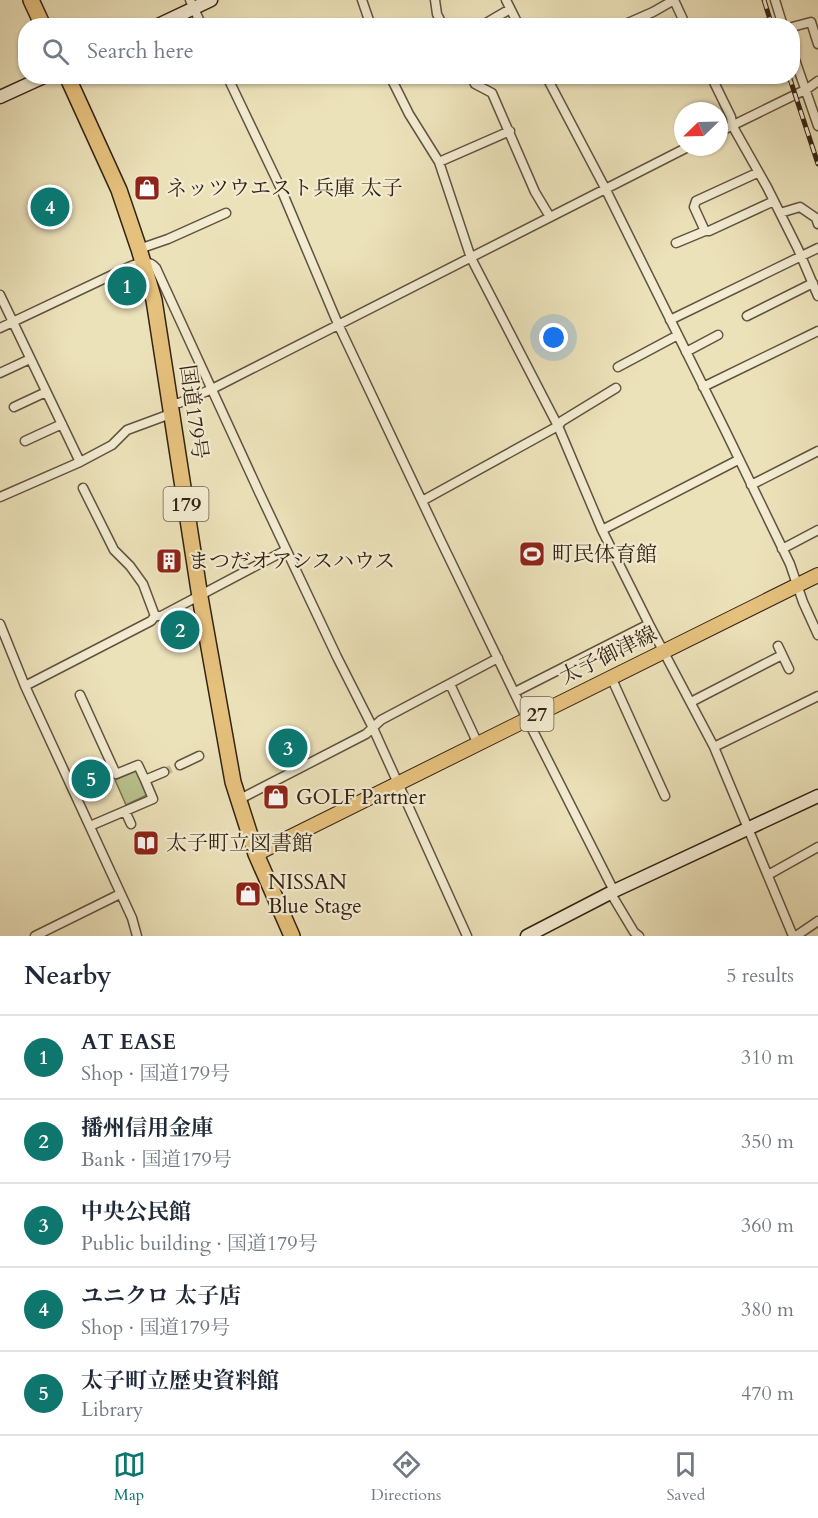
<!DOCTYPE html>
<html lang="en">
<head>
<meta charset="utf-8">
<style>
  body { margin:0; font-family:Cardo,"Noto Serif JP",serif; background:#f6f6f7; color:#1f2937 }
  .compass { position:absolute; left:674px; top:102px; width:54px; height:54px; border-radius:50%; background:#fff; box-shadow:0 2px 4px #0004; rotate:247deg }
  .you { position:absolute; left:554px; top:338px; width:21px; height:21px; margin:-15px; border:4px solid #fff; border-radius:50%; background:#1a73e8; box-shadow:0 0 0 9px #1a73e833 }
  .badge { display:grid; place-items:center; width:39px; height:39px; border-radius:50%; background:#0f766e; color:#fff; font-size:20px; font-weight:700 }
  .pin { position:absolute; translate:-50% -50%; border:3px solid #fff; box-shadow:0 2px 6px #0006 }
  .list { margin:0; padding:0; list-style:none }
  h2 { display:flex; justify-content:space-between; align-items:center; height:78px; margin:0; padding:0 24px; font-size:26px }
  h2 small { font-size:20px; font-weight:400; color:#747a83 }
  .list li { display:grid; grid-template-columns:39px 1fr auto; gap:18px; align-items:center; box-sizing:border-box; height:84px; padding:0 24px; border-top:2px solid #e0e1e3 }
  .list b { display:block; font-size:22px; white-space:nowrap }
  .list p { margin:0; font-size:20px; white-space:nowrap; color:#747a83 }
  .list em { font-size:20px; font-style:normal; color:#747a83 }
  .icon { flex:none; width:33px; height:33px; fill:none; stroke:currentColor; stroke-width:2; stroke-linecap:round; stroke-linejoin:round }
  .map { position:relative; flex:none; width:818px; height:936px; overflow:hidden }
  .search { position:absolute; background:#fff; box-shadow:0 2px 4px #0004; left:18px; right:18px; top:18px; height:66px; display:flex; align-items:center; gap:15px; box-sizing:border-box; padding:0 21px; border-radius:24px; color:#747a83; font-size:22px }
  .sheet { height:498px; background:#fff }
  nav { display:flex; justify-content:space-around; align-items:center; box-sizing:border-box; height:84px; border-top:2px solid #e0e1e3; background:#fff; font-size:16px; color:#747a83 }
  nav a { display:grid; justify-items:center; gap:3px }
  nav .on { color:#0f766e }
  .map>svg:first-child { display:block }
</style>
</head>
<body>
<div class="map">
<svg width="818" height="936" viewBox="0 0 818 936">
  <rect width="100%" height="100%" fill="#ece2ba"/>
  <filter id="stains"><feTurbulence type="fractalNoise" baseFrequency=".00333" numOctaves="4"/><feColorMatrix values="0 0 0 0 .2 0 0 0 0 .09 0 0 0 0 .02 0 0 0 .5 -.17"/></filter>
  <radialGradient id="worn" r=".72"><stop offset=".6" stop-color="#630" stop-opacity="0"/><stop offset="1" stop-color="#630" stop-opacity=".3"/></radialGradient>
  <path fill="#bac38e" stroke="#767352" stroke-width="1.5" d="M136 771 147 795 126 805 115 780Z"/>
  <g fill="none" stroke-linecap="round" stroke-linejoin="round">
    <path stroke="#c7bc99" stroke-width="8" stroke-dasharray="8 4" stroke-linecap="butt" d="M164 772 180 765"/>
    <defs>
      <path id="street" d="M190 0 202 26
        M362 0 371 26
        M435 0 437 14 443 26
        M506 0 519 26
        M674 0 686 26
        M775 0 783 26
        M481 26 510 9
        M621 26 653 12 674 0
        M792 27 811 22 818 44
        M792 51 818 126
        M227 76 281 189 338 324 438 535 527 719 614 891
        M390 76 409 114 439 162 471 258 558 426 602 530 649 624 714 747 793 936
        M471 76 475 84 492 93 535 192 550 217
        M546 76 605 188 725 430 790 564 803 602 818 635
        M711 76 731 117 732 125 767 187 798 249 818 296
        M719 132 807 89 818 81
        M439 162 510 131
        M780 213 800 207 816 218 818 224
        M705 231 694 207 696 201 757 173
        M676 243 705 231H709L774 201
        M139 249 168 239 226 213
        M110 276 121 298
        M0 295 80 462
        M747 316 813 283
        M670 320 818 248
        M0 328 131 266C140 263 149 259 156 268L259 492 337 657 373 728 467 936
        M686 352 718 335
        M618 367 678 335
        M0 373 30 359
        M703 387 818 331
        M171 403H179L212 389 688 147
        M14 407 46 392
        M25 441 62 424
        M751 485 818 451
        M0 497 80 462 112 445 127 430 173 413
        M422 501 558 426 562 421 616 388
        M602 530 738 460
        M782 549 818 530
        M155 616H161L286 550
        M0 624 25 686 132 918 137 936
        M778 646 789 669
        M611 677 665 796
        M450 684 478 744
        M25 686 151 621 155 616 143 584 130 566 114 550 83 488
        M515 692 649 624
        M80 695 116 774 138 765 145 780
        M691 702 782 655
        M714 747 818 696
        M180 765 199 756
        M238 800 366 734 381 720 498 658
        M125 811 131 824
        M90 826 153 799 145 780 164 772
        M768 875 818 847
        M610 892 634 932 639 936
        M35 936 120 894
        M796 936 818 921"/>
      <path id="secondary" d="M156 26 211 0
        M0 97 46 76
        M527 936 614 891 818 796"/>
      <path id="primary" d="M256 854 818 575"/>
      <path id="highway" d="M31 0 43 26
        M67 76 119 190 139 249 154 300 200 597 233 782 256 854 292 936"/>
    </defs>
    <use href="#street" stroke="#61533e" stroke-width="11"/>
    <use href="#secondary" stroke="#332315" stroke-width="15"/>
    <use href="#primary" stroke="#332315" stroke-width="16"/>
    <use href="#highway" stroke="#332315" stroke-width="18"/>
    <use href="#street" stroke="#f3ecd2" stroke-width="8"/>
    <use href="#secondary" stroke="#f3ecd2" stroke-width="12"/>
    <use href="#primary" stroke="#e6c17d" stroke-width="14"/>
    <use href="#highway" stroke="#e6c17d" stroke-width="15"/>
    <defs>
      <path id="rail" d="M764 0 772 26
        M789 76 818 164"/>
    </defs>
    <use href="#rail" stroke="#332315" stroke-width="5"/>
    <use href="#rail" stroke="#f3ecd2" stroke-width="3" stroke-dasharray="9" stroke-linecap="butt"/>
  </g>
  <defs>
    <symbol id="shop-square" viewBox="-11 -11 22 22"><rect x="-9" y="-9" width="18" height="18" rx="4" fill="#8f2418" stroke="#f3ecd2"/><path d="M-5-2.5h2.3a2.7 3.5 0 0 1 5.4 0H5L5.5 6h-11ZM-1.5-2.5h3a1.5 2.3 0 0 0-3 0Z" fill="#fff"/></symbol>
    <symbol id="stadium-square" viewBox="-11 -11 22 22"><rect x="-9" y="-9" width="18" height="18" rx="4" fill="#8f2418" stroke="#f3ecd2"/><path d="M0-5a6.5 5 0 1 0 0 10a6.5 5 0 1 0 0-10ZM-3.5-1.8h7v3.6h-7Z" fill="#fff"/></symbol>
    <symbol id="building-square" viewBox="-11 -11 22 22"><rect x="-9" y="-9" width="18" height="18" rx="4" fill="#8f2418" stroke="#f3ecd2"/><path d="M-4-6H4V6H1V3H-1V6H-4ZM-2.5-4.3h1.7v1.8h-1.7ZM.8-4.3h1.7v1.8H.8ZM-2.5-1h1.7V.8h-1.7ZM.8-1h1.7V.8H.8Z" fill="#fff"/></symbol>
    <symbol id="library-square" viewBox="-11 -11 22 22"><rect x="-9" y="-9" width="18" height="18" rx="4" fill="#8f2418" stroke="#f3ecd2"/><path d="M-6-4Q-3-5.5-.7-3.5V5Q-3 3-6 4ZM6-4Q3-5.5 .7-3.5V5Q3 3 6 4Z" fill="#fff"/></symbol>
  </defs>
  <g fill-rule="evenodd">
    <use href="#shop-square" x="132" y="173" width="30" height="30"/>
    <use href="#stadium-square" x="517" y="539" width="30" height="30"/>
    <use href="#building-square" x="154" y="546" width="30" height="30"/>
    <use href="#shop-square" x="261" y="782" width="30" height="30"/>
    <use href="#library-square" x="131" y="828" width="30" height="30"/>
    <use href="#shop-square" x="233" y="879" width="30" height="30"/>
  </g>
  <g text-anchor="middle" stroke-width="4.5" stroke-linejoin="round" paint-order="stroke">
    <g fill="#f3ecd2" stroke="#6d5f4e" stroke-width="1.5">
      <rect x="163.5" y="487" width="45" height="34" rx="4.5"/>
      <rect x="520.5" y="697" width="33" height="34" rx="4.5"/>
    </g>
    <g font-size="20" font-weight="bold" fill="#332315">
      <text x="186" y="511">179</text>
      <text x="537" y="721">27</text>
    </g>
    <g font-size="21" fill="#332315" stroke="#f3ecd2" text-anchor="start">
      <text x="166" y="195">ネッツウエスト兵庫 太子</text>
      <text x="552" y="561">町民体育館</text>
      <text x="188" y="568">まつだオアシスハウス</text>
      <text x="296" y="804">GOLF Partner</text>
      <text x="166" y="850">太子町立図書館</text>
      <text x="268" y="889">NISSAN<tspan x="268" dy="24">Blue Stage</tspan></text>
    </g>
    <g font-size="21" fill="#332315" stroke="#f3ecd2">
      <text transform="translate(194 412) rotate(82)" y="7">国道179号</text>
      <text transform="translate(608 655) rotate(-26)" y="7">太子御津線</text>
    </g>
  </g>
  <rect width="100%" height="100%" filter="url(#stains)"/>
  <rect width="100%" height="100%" fill="url(#worn)"/>
</svg>
<svg class="compass" viewBox="-18 -18 36 36"><path d="M0-13l5 13h-10z" fill="#e53935"/><path d="M0 13l5-13h-10z" fill="#747a83"/></svg>
<div class="you"></div>
<div class="pin badge" style="left:127px;top:286px">1</div>
<div class="pin badge" style="left:180px;top:630px">2</div>
<div class="pin badge" style="left:288px;top:748px">3</div>
<div class="pin badge" style="left:50px;top:207px">4</div>
<div class="pin badge" style="left:91px;top:779px">5</div>
<div class="search"><svg class="icon" aria-label="search" viewBox="0 0 24 24"><circle cx="10" cy="10" r="6"/><path d="M15 15l6 6"/></svg>Search here</div>
</div>
<section class="sheet">
<h2>Nearby<small>5 results</small></h2>
<ul class="list">
<li><span class="badge">1</span><div><b>AT EASE</b><p>Shop · 国道179号</p></div><em>310 m</em></li>
<li><span class="badge">2</span><div><b>播州信用金庫</b><p>Bank · 国道179号</p></div><em>350 m</em></li>
<li><span class="badge">3</span><div><b>中央公民館</b><p>Public building · 国道179号</p></div><em>360 m</em></li>
<li><span class="badge">4</span><div><b>ユニクロ 太子店</b><p>Shop · 国道179号</p></div><em>380 m</em></li>
<li><span class="badge">5</span><div><b>太子町立歴史資料館</b><p>Library</p></div><em>470 m</em></li>
</ul>
</section>
<nav>
<a class="on"><svg class="icon" aria-label="map" viewBox="0 0 24 24"><path d="M3 6l6-2 6 2 6-2v14l-6 2-6-2-6 2zM9 4v14M15 6v14"/></svg>Map</a>
<a><svg class="icon" aria-label="directions" viewBox="0 0 24 24"><path d="M12 3l9 9-9 9-9-9zM9 14v-3h6M13 9l2 2-2 2"/></svg>Directions</a>
<a><svg class="icon" aria-label="saved" viewBox="0 0 24 24"><path d="M7 4h10v16l-5-4-5 4z"/></svg>Saved</a>
</nav>
</body>
</html>
